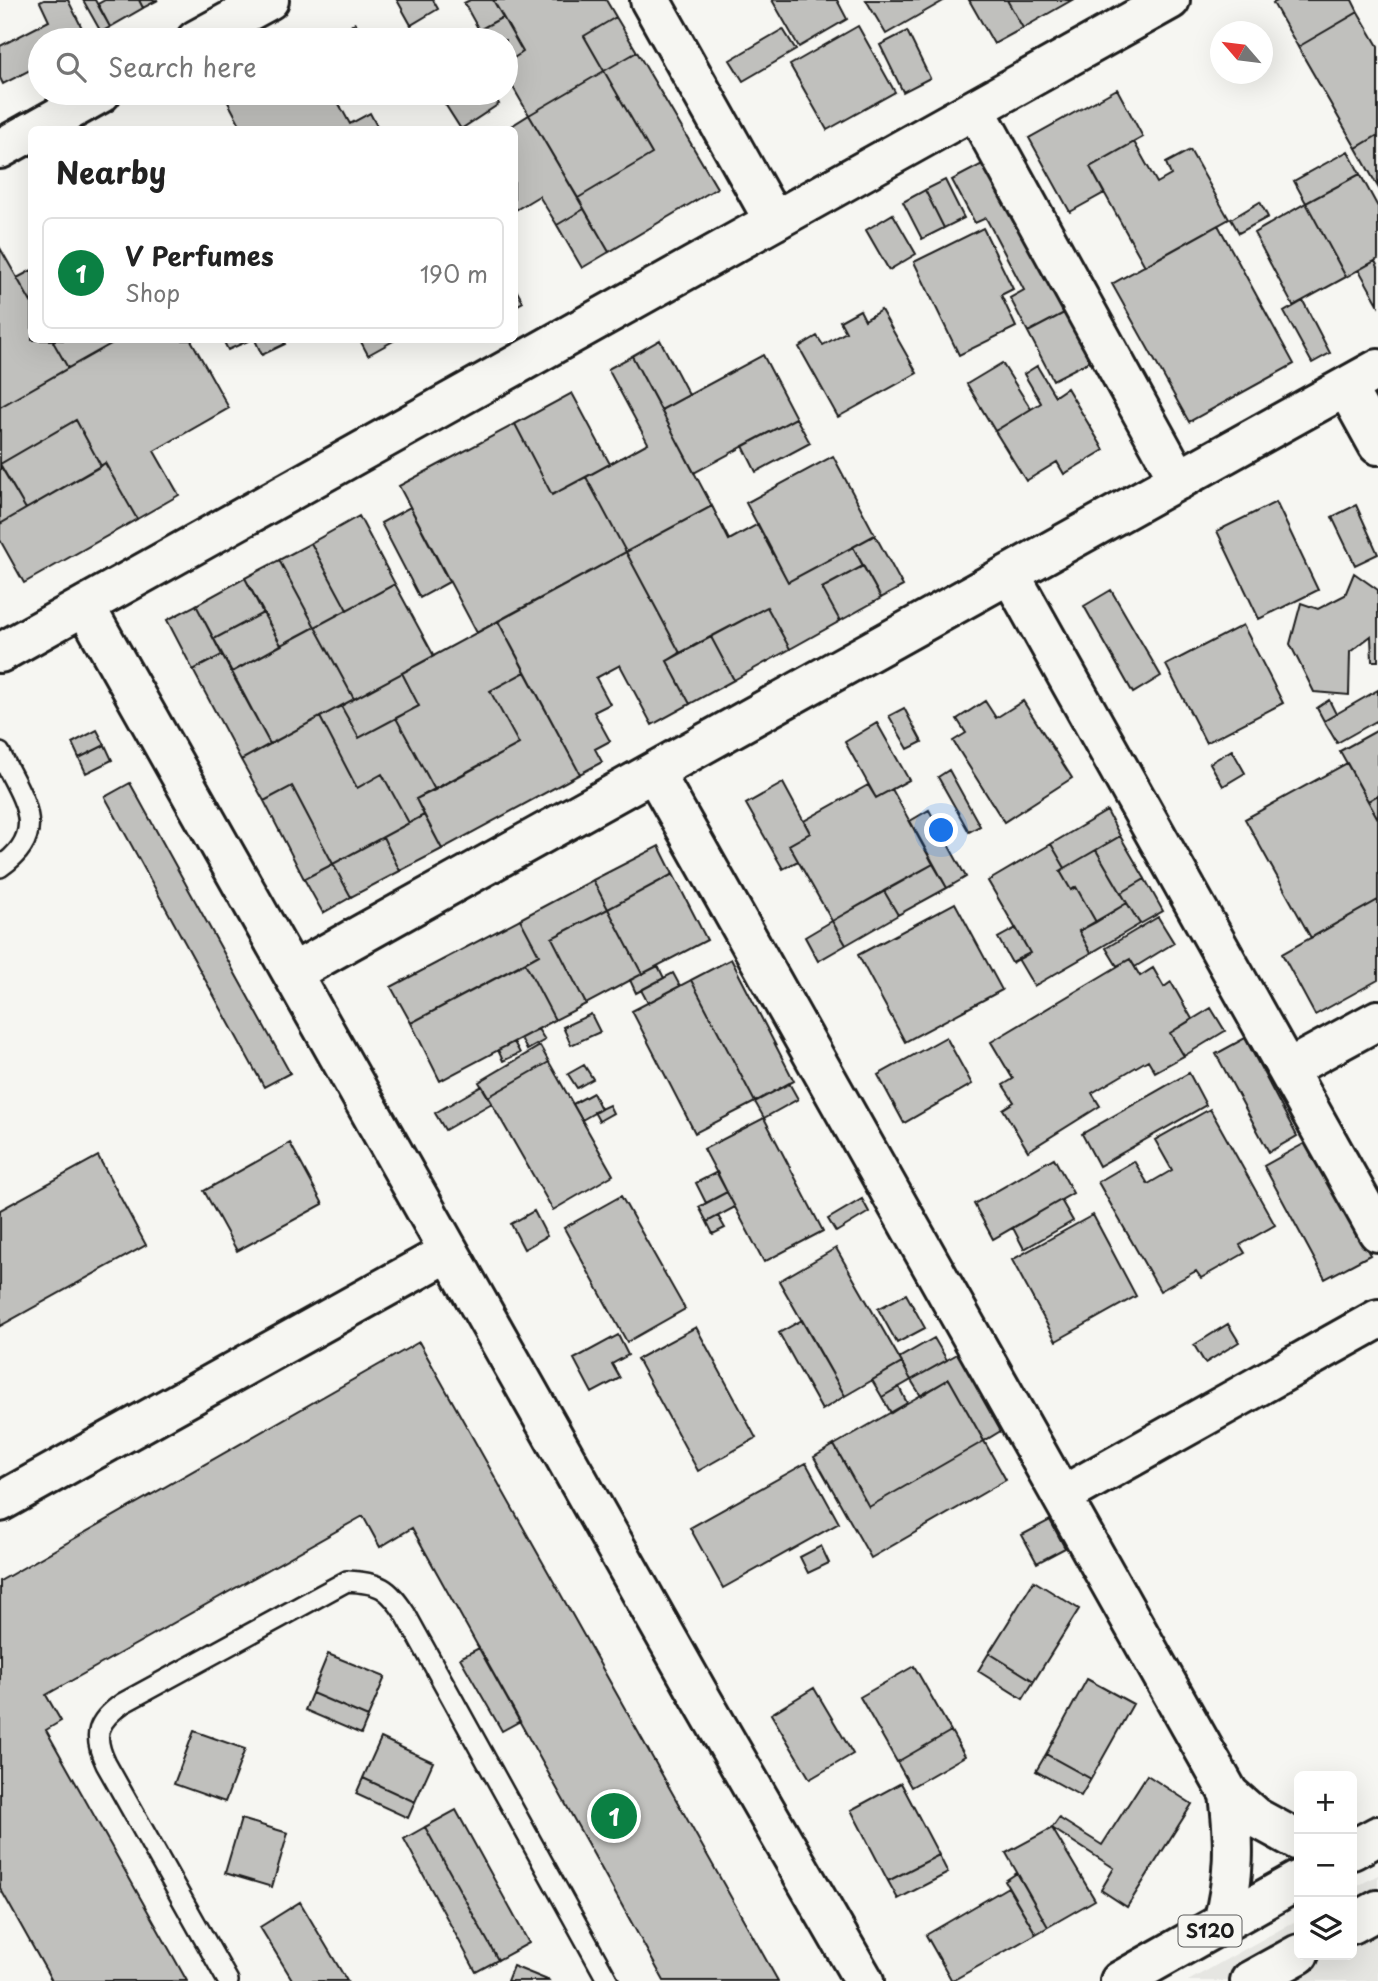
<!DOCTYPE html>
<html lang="en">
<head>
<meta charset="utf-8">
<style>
  body { margin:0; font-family:"Playpen Sans",sans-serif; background:#f6f6f6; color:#222 }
  .controls { position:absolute; right:21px; bottom:21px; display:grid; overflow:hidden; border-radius:10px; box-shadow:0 7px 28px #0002 }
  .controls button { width:63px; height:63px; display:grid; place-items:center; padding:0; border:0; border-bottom:2px solid #e0e0e0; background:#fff; color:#222; font:35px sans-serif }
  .compass { position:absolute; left:1210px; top:21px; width:63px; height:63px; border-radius:50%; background:#fff; box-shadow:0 7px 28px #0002; rotate:298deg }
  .you { position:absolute; left:942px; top:831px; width:24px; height:24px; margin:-18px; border:5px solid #fff; border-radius:50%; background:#1a73e8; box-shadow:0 0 0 10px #1a73e833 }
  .badge { display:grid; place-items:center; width:46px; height:46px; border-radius:50%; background:#0b8043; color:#fff; font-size:23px; font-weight:700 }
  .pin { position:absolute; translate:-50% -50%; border:4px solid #fff; box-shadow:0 2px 7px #0006 }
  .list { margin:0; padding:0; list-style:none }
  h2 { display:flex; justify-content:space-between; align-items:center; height:91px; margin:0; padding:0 28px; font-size:30px }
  h2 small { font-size:23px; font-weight:400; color:#767676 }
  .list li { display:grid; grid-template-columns:46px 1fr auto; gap:21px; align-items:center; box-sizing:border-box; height:112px; margin:0 14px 14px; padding:0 14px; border:2px solid #e0e0e0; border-radius:10px }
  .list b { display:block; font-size:26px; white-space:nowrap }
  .list p { margin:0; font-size:23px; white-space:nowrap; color:#767676 }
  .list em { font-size:23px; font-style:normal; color:#767676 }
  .icon { flex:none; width:38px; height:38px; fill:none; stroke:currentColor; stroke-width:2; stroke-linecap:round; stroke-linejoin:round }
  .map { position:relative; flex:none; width:1378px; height:1981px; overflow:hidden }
  .search { position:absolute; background:#fff; box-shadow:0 7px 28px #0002; left:28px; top:28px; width:490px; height:77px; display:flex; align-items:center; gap:18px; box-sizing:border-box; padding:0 24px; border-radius:38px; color:#767676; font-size:26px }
  .panel { position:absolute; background:#fff; box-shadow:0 7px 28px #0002; left:28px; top:126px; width:490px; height:217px; border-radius:10px }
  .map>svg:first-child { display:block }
</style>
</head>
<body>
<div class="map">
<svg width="1378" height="1981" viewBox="0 0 1378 1981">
  <rect width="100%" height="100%" fill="#f6f6f2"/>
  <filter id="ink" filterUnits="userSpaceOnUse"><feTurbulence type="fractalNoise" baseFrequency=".0143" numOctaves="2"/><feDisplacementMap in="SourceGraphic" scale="14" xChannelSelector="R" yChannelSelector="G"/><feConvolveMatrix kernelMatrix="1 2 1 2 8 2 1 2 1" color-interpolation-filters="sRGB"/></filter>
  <g filter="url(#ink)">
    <path fill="#e6e6e2" d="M1378 1875V1981H1188L1299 1919V1955H1352V1889Z"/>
    <path fill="#c0c0bd" stroke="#1c1c1c" stroke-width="2" d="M44 0H68L88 40H40V65L3 84 0 78V46L49 21 40 2Z
      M83 0H95L110 27 101 32Z
      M105 0H139L143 8 110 27 98 4Z
      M139 0H158L143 8Z
      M397 0H433L438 9 411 25Z
      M470 0H493L503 17 479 30 464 3Z
      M493 0H606L616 17 584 36 604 71 529 115 506 75V63L523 52Z
      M772 0H837L847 19 799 47Z
      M866 0H945L886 34Z
      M969 0H1007L1023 28 994 44Z
      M1007 0H1072L1023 28Z
      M1279 0H1352L1358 12 1298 47 1273 3Z
      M1358 12 1378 46V135L1356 148 1298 47Z
      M503 17 523 52 506 63V40H485L479 30Z
      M616 17 637 52 604 71 584 36Z
      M355 23 366 40H344L340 33Z
      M858 26 895 92 827 130 790 65Z
      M783 29 796 50 743 81 730 60Z
      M907 31 930 78 903 92 880 45Z
      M637 52 717 188 609 252 578 198 652 154 604 71Z
      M604 71 652 154 578 198 529 115Z
      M1117 89 1143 137 1090 167 1104 193 1070 212 1029 138Z
      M223 93H333L350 124 370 113 379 130H243Z
      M438 93H492L499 104 461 129Z
      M529 115 584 209 557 225 539 196 514 211V130H505Z
      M1378 135V187L1356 148Z
      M1134 142 1157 183 1171 175 1166 163 1190 150 1229 219 1145 266 1090 167Z
      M1348 151 1360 174 1306 203 1294 181Z
      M986 162 1066 312 1028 332 1010 298 1024 290 986 218 975 223 952 180Z
      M1360 174 1378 207V259L1346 277 1306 203Z
      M945 180 964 218 944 228 925 190Z
      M925 190 944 228 922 239 903 202Z
      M1260 202 1268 217 1239 233 1231 219Z
      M1306 203 1346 277 1293 306 1254 233Z
      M584 209 609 252 582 268 557 225Z
      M893 214 916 254 889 270 866 230Z
      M1218 225 1294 364 1189 422 1112 284Z
      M983 228 1013 289 1001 295 1016 327 959 355 914 262Z
      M0 248 32 304V340H52L68 368 0 407Z
      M1375 261 1378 267V304L1359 270Z
      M32 270V304L17 278Z
      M514 286 523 302 514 307Z
      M1303 301 1330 353 1312 363 1284 312Z
      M860 310 865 320 881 310 917 373 838 417 799 347 817 336 823 345 846 332 840 321Z
      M1066 312 1092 360 1053 380 1028 332Z
      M52 340H118L68 368Z
      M118 340H191L229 408 154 451 179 495 137 519 105 463 101 466 76 420 0 464V407Z
      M223 340H250L228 350Z
      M255 340H283L285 344 262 355Z
      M360 340H395L368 355Z
      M660 340 689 395 661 410 632 356Z
      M763 355 796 418 694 473 661 410Z
      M632 356 712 506 626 552 586 477 648 443 608 369Z
      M1002 363 1031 409 995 431 967 384Z
      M1037 366 1055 396 1067 388 1104 450 1064 474 1057 462 1026 481 995 431 1041 403 1024 374Z
      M572 393 610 464 552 495 515 424Z
      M796 418 810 443 756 472 743 446Z
      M76 420 101 466 26 509 0 464Z
      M515 424 552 495 586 477 626 552 477 633 399 486Z
      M833 456 875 535 788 582 746 503Z
      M105 463 137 519 24 583 0 540V524Z
      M0 465 26 509 0 524Z
      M1276 502 1318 590 1259 619 1217 531Z
      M1356 505 1378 554 1355 565 1332 517Z
      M712 506 729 540 758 524 788 582 853 547 863 566 822 588 840 621 790 649 767 607 680 653 626 552Z
      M410 507 449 582 420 598 381 523Z
      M359 516 395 584 347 610 311 543Z
      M875 535 903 586 881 598 853 547Z
      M311 543 347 610 315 627 279 560Z
      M626 552 680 653 667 661 690 704 652 725 620 665 596 678 610 704 594 712 610 741 595 749 602 762 580 774 498 621Z
      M279 560 315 627 281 645 245 578Z
      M863 566 881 598 840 621 822 588Z
      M1354 573 1378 590V661H1372L1371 636 1350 652 1349 695 1314 692 1290 644 1301 603 1318 609 1345 595Z
      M245 578 263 613 214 639 196 605Z
      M395 584 434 656 354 699 315 627Z
      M1111 590 1161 676 1133 693 1084 606Z
      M196 605 222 655 193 670 167 620Z
      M767 607 790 649 734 680 711 637Z
      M263 613 281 645 232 672 214 639Z
      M498 621 525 672 490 691 519 744 435 790 396 718 419 706 402 673Z
      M1243 625 1283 703 1206 743 1166 665Z
      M315 627 354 699 270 744 232 672Z
      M711 637 734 680 690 704 667 661Z
      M222 655 270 744 241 760 193 670Z
      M525 672 580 774 442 849 416 799 519 744 490 691Z
      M402 673 419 706 359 738 341 706Z
      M1378 690V720L1337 743 1324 721Z
      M1329 700 1336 714 1324 721 1317 708Z
      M985 701 996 718 1023 701 1072 778 1004 822 953 741 966 733 957 719Z
      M341 706 359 738 396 718 435 790 416 799 424 815 409 823 382 774 357 788 320 717Z
      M904 708 922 742 908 749 889 716Z
      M320 717 357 788 382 774 409 823 333 864 292 786 264 801 241 760Z
      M877 723 909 780 876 798 845 742Z
      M97 730 105 745 79 758 72 743Z
      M1378 730V795L1368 801 1340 751Z
      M105 745 112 760 86 773 79 758Z
      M1232 750 1245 773 1223 786 1210 763Z
      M1347 763 1378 819V900L1311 938 1245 819Z
      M949 770 980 826 969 832 938 777Z
      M130 783 290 1073 264 1087 105 797Z
      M783 783 810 833 789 845 798 861 783 869 746 804Z
      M868 785 876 798 892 789 933 864 832 921 789 845 810 833 804 821Z
      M292 786 333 864 304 879 264 801Z
      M1378 795V819L1368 801Z
      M929 810 966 877 947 888 910 821Z
      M1107 811 1120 836 1065 868 1051 844Z
      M424 815 442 849 400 871 383 837Z
      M1120 836 1145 879 1121 893 1096 850Z
      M383 837 400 871 351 897 333 864Z
      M1051 844 1065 868 1060 871 1071 890 1076 887 1096 922 1079 931 1091 953 1034 986 1018 959 1030 953 988 881Z
      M659 846 673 874 608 909 593 880Z
      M1096 850 1127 903 1096 922 1076 887 1071 890 1060 871Z
      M333 864 351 897 323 913 304 879Z
      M933 864 947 888 898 915 884 891Z
      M673 874 707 940 642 974 608 909Z
      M1145 879 1163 911 1140 924 1121 893Z
      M593 880 608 909 552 938 586 1004 555 1020 525 963 539 955 520 919Z
      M884 891 898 915 846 945 832 921Z
      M1378 900V980L1315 1015 1282 954Z
      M955 903 1002 990 905 1042 858 955Z
      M1127 903 1140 924 1091 953 1079 931Z
      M608 909 642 974 586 1004 552 938Z
      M1158 917 1174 943 1135 967 1130 959 1117 966 1106 948Z
      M520 919 539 955 411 1023 391 987Z
      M832 921 846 945 818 961 805 937Z
      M1016 928 1030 953 1012 963 998 938Z
      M731 959 794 1081 755 1102 691 980Z
      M1130 959 1140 976 1153 968 1164 987 1171 982 1192 1019 1170 1033 1184 1056 1155 1072 1148 1060 1092 1093 1100 1106 1028 1151 1003 1109 1014 1102 1003 1085 1013 1079 991 1042Z
      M525 963 555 1020 440 1081 411 1023Z
      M658 966 664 978 636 993 630 980Z
      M673 973 680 986 648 1003 641 990Z
      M691 980 755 1102 695 1133 632 1011Z
      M1211 1008 1225 1031 1184 1056 1170 1033Z
      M591 1014 600 1032 571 1045 563 1027Z
      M538 1029 545 1040 527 1050 521 1038Z
      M946 1037 972 1084 904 1123 878 1075Z
      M1245 1038 1297 1136 1269 1152 1216 1054Z
      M514 1042 520 1053 503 1061 498 1050Z
      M540 1046 549 1062 488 1097 479 1082Z
      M549 1062 613 1175 553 1210 488 1097Z
      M584 1065 593 1079 577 1088 568 1074Z
      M1189 1073 1206 1105 1099 1166 1082 1134Z
      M789 1083 798 1099 764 1118 755 1102Z
      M482 1086 492 1103 445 1130 435 1113Z
      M593 1093 601 1109 582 1120 573 1104Z
      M609 1105 613 1113 599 1121 594 1112Z
      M1210 1109 1275 1225 1240 1245 1245 1253 1201 1278 1196 1271 1160 1291 1098 1182 1134 1161 1148 1184 1172 1170 1155 1140Z
      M764 1118 823 1231 764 1262 704 1149Z
      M1309 1141 1370 1255 1325 1279 1264 1166Z
      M290 1143 323 1204 237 1251 204 1191Z
      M98 1156 146 1245 0 1326V1210Z
      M1054 1158 1073 1193 993 1239 974 1204Z
      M717 1172 727 1192 706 1203 696 1183Z
      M727 1192 735 1207 707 1222 699 1207Z
      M621 1196 685 1309 627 1342 564 1228Z
      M862 1199 869 1212 836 1232 828 1219Z
      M1061 1200 1073 1221 1024 1249 1013 1228Z
      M534 1211 547 1236 524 1249 511 1224Z
      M1093 1215 1136 1296 1056 1341 1012 1260Z
      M718 1216 725 1228 713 1234 707 1222Z
      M836 1248 902 1363 845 1396 779 1281Z
      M906 1294 925 1328 897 1343 878 1309Z
      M802 1320 845 1396 822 1410 779 1333Z
      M1228 1324 1239 1342 1205 1363 1194 1345Z
      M696 1327 756 1438 698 1471 637 1359Z
      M618 1335 628 1355 612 1364 620 1378 592 1393 574 1359Z
      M934 1338 947 1360 911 1380 899 1358Z
      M419 1342 778 1981H664L412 1528 380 1547 363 1516 46 1695 61 1721 46 1730 187 1981H52L0 1888V1581Z
      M961 1352 1004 1429 984 1441 949 1379 921 1396 911 1380Z
      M902 1363 911 1380 882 1397 872 1380Z
      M949 1379 984 1441 869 1507 834 1445Z
      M899 1387 907 1403 891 1413 882 1397Z
      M984 1441 1006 1480 871 1558 814 1457 834 1445 869 1507Z
      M806 1463 839 1523 723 1588 690 1528Z
      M1050 1520 1065 1548 1037 1563 1022 1535Z
      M821 1546 829 1563 808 1573 800 1557Z
      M1034 1581 1079 1609 1034 1681 989 1653Z
      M479 1648 520 1721 502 1731 460 1658Z
      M989 1653 1034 1681 1023 1699 978 1671Z
      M328 1654 385 1677 368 1717 312 1693Z
      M914 1666 951 1731 897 1762 860 1697Z
      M1087 1679 1133 1704 1091 1779 1046 1754Z
      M814 1688 853 1754 810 1779 771 1714Z
      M312 1693 368 1717 361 1734 305 1710Z
      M194 1731 245 1749 225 1802 174 1784Z
      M951 1731 965 1756 911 1787 897 1762Z
      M381 1738 433 1762 415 1802 363 1778Z
      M1046 1754 1091 1779 1081 1796 1036 1771Z
      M1147 1775 1192 1804 1127 1907 1101 1890 1114 1868 1052 1828 1059 1818 1102 1845Z
      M363 1778 415 1802 408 1818 356 1794Z
      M901 1783 939 1855 888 1881 851 1810Z
      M456 1810 529 1943 498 1960 425 1827Z
      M241 1819 288 1833 272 1887 225 1873Z
      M425 1827 498 1960 476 1972 404 1839Z
      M1052 1828 1095 1900 1048 1927 1006 1853Z
      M939 1855 948 1873 898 1899 888 1881Z
      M1017 1873 1048 1927 1036 1934 1005 1881Z
      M1008 1887 1036 1934 952 1981 926 1935Z
      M300 1902 347 1981H293L260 1927Z
      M513 1966 550 1981H507Z"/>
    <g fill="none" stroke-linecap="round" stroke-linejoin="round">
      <defs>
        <path id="lane" d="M0 753C21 797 52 832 0 867
          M228 1981 106 1764C92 1735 97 1721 123 1703L347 1581C380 1583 388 1587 406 1615L608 1981"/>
        <path id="street" d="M650 0 774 221
          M196 40 269 0
          M975 109 1179 480
          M35 130 101 93
          M0 149 32 131
          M1346 387 1378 445
          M1010 574 1378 1232
          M85 606 698 1693 864 1981
          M0 653 1170 0
          M654 772 1229 1794 1255 1817 1299 1841
          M292 973 1378 369
          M1288 1069 1378 1020
          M1062 1496 1378 1319
          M0 1502 449 1252
          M1223 1923C1235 1875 1235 1844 1229 1794"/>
        <path id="primary" d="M1352 1850 1378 1836
          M1352 1924 1378 1910
          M1120 1981 1299 1880
          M1250 1981 1299 1954"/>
      </defs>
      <use href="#lane" stroke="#1c1c1c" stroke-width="24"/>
      <use href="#street" stroke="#1c1c1c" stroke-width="44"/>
      <use href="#primary" stroke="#1c1c1c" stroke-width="44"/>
      <use href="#lane" stroke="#f6f6f2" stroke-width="19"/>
      <use href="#street" stroke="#f6f6f2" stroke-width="38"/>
      <use href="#primary" stroke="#f6f6f2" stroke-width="38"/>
    </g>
  </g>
  <g text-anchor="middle" stroke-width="7" stroke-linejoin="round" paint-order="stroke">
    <rect fill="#f6f6f2" stroke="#5d5d5c" stroke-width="2" x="1178.5" y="1915.5" width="63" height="31" rx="5"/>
    <g font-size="19" font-weight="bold" fill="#1c1c1c">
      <text x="1210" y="1938">S120</text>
    </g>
  </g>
</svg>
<div class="controls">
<button>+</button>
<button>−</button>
<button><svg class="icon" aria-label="layers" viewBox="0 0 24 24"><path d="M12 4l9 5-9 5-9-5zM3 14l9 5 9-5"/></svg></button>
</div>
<svg class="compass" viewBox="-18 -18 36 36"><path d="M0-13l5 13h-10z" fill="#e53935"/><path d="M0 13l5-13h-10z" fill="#767676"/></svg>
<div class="you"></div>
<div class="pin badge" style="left:614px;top:1816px">1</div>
<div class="search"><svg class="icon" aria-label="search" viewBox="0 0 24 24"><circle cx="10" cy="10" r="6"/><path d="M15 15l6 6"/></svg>Search here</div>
<section class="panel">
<h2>Nearby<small></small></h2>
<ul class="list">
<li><span class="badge">1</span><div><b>V Perfumes</b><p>Shop</p></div><em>190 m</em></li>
</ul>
</section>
</div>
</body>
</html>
